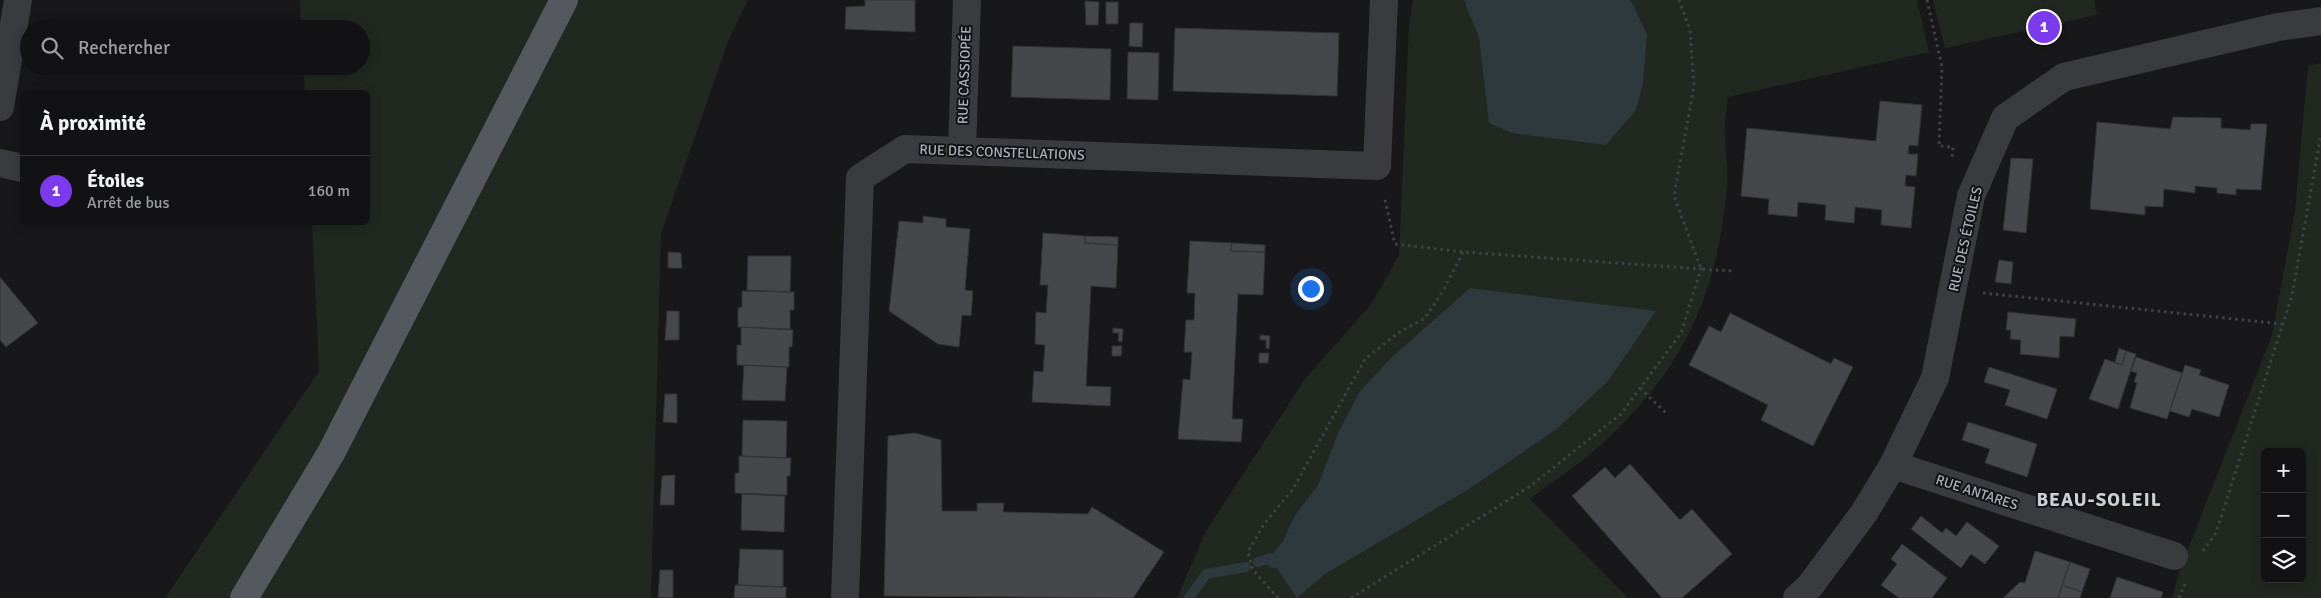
<!DOCTYPE html>
<html lang="fr">
<head>
<meta charset="utf-8">
<style>
  body { margin:0; font-family:Signika,sans-serif; background:#1f2022; color:#f1f3f6 }
  .controls { position:absolute; right:15px; bottom:15px; display:grid; overflow:hidden; border-radius:8px; box-shadow:0 2px 12px #0003 }
  .controls button { width:45px; height:45px; display:grid; place-items:center; padding:0; border:0; border-bottom:1px solid #313234; background:#121214; color:#f1f3f6; font:25px sans-serif }
  .you { position:absolute; left:1310px; top:288px; width:18px; height:18px; margin:-12px; border:4px solid #fff; border-radius:50%; background:#1a73e8; box-shadow:0 0 0 8px #1a73e833 }
  .badge { display:grid; place-items:center; width:32px; height:32px; border-radius:50%; background:#7c3aed; color:#fff; font-size:16px; font-weight:700 }
  .pin { position:absolute; translate:-50% -50%; border:2px solid #fff; box-shadow:0 1px 5px #0006 }
  .list { margin:0; padding:0; list-style:none }
  h2 { display:flex; justify-content:space-between; align-items:center; height:65px; margin:0; padding:0 20px; font-size:21px }
  h2 small { font-size:16px; font-weight:400; color:#9c9ea0 }
  .list li { display:grid; grid-template-columns:32px 1fr auto; gap:15px; align-items:center; box-sizing:border-box; height:70px; padding:0 20px; border-top:1px solid #313234 }
  .list b { display:block; font-size:19px; white-space:nowrap }
  .list p { margin:0; font-size:16px; white-space:nowrap; color:#9c9ea0 }
  .list em { font-size:16px; font-style:normal; color:#9c9ea0 }
  .icon { flex:none; width:28px; height:28px; fill:none; stroke:currentColor; stroke-width:2; stroke-linecap:round; stroke-linejoin:round }
  .map { position:relative; flex:none; width:2321px; height:598px; overflow:hidden }
  .search { position:absolute; background:#121214; box-shadow:0 2px 12px #0003; left:20px; top:20px; width:350px; height:55px; display:flex; align-items:center; gap:12px; box-sizing:border-box; padding:0 18px; border-radius:28px; color:#9c9ea0; font-size:19px }
  .panel { position:absolute; background:#121214; box-shadow:0 2px 12px #0003; left:20px; top:90px; width:350px; height:135px; border-radius:8px }
  .map>svg:first-child { display:block }
</style>
</head>
<body>
<div class="map">
<svg width="2321" height="598" viewBox="0 0 2321 598">
  <rect width="100%" height="100%" fill="#18181a"/>
  <path fill="#202820" fill-rule="evenodd" d="M300 0H748L729 39 661 234 651 598H165L319 371 312 223 368 222V92H305L303 66H361V29H301Z
    M1413 0H1917L1929 52 1728 97C1727 109 1724 122 1725 135 1725 152 1729 171 1727 188 1717 293 1686 365 1608 438 1585 461 1556 479 1530 499L1628 598H1177L1206 531 1305 379 1372 303 1399 255 1409 24Z
    M1933 0H2094L2097 15 1945 48Z
    M2321 63V598H2172L2179 572 2272 335 2295 210 2308 66ZM2265 452H2302V579H2265Z"/>
  <path fill="#2e393e" d="M1464 0H1629L1633 4 1647 35 1643 83 1636 110 1606 145 1512 133 1489 123 1479 38Z
    M1470 288 1656 311 1608 381 1558 428 1469 489 1325 574 1297 598 1270 558 1283 541 1294 517 1318 485 1339 431 1360 391 1391 358Z"/>
  <g fill="none" stroke-linecap="round" stroke-linejoin="round">
    <path stroke="#2e393e" stroke-width="10" d="M1258 562 1270 558 1273 563
      M1189 598 1206 574 1246 567"/>
  </g>
  <path fill="#45474a" stroke="#323336" d="M865 0H915V32L845 29 846 7 865 6Z
    M1085 1 1099 2 1098 25H1086Z
    M1106 2H1118V24H1106Z
    M1130 23H1143L1142 47 1129 46Z
    M1175 28 1339 33 1337 96 1173 91Z
    M1013 46 1111 49 1110 100 1011 97Z
    M1128 52 1159 53 1158 100 1127 99Z
    M1880 101 1922 105 1918 146 1909 145 1908 154H1918L1916 176 1906 175 1905 186 1915 187 1911 228 1881 225 1882 210 1855 207 1854 223 1825 220 1826 205 1798 202 1797 217 1768 214 1769 199 1741 196 1747 128 1876 141Z
    M2173 117 2221 118V128L2250 130 2251 124H2267L2261 190 2236 189V195L2217 193V188L2195 186V193L2164 189 2163 207 2145 206V215L2090 209 2097 122 2170 129Z
    M2011 158 2033 159 2026 233 2003 230Z
    M923 216 946 219V227L970 229 965 290 973 291 971 316 962 315 959 347 938 344 889 311 899 221 923 223Z
    M1043 233 1085 236V243L1118 245 1116 288 1091 286 1086 386 1111 387 1110 406 1032 402 1034 371 1043 372 1045 345 1035 344 1036 312 1046 313 1048 285H1040Z
    M1085 236 1118 237V245L1085 243Z
    M1190 241 1232 243 1231 251 1265 252 1263 295 1238 294 1232 419H1243L1241 442 1178 439 1183 379 1190 380 1192 352H1184L1186 320H1194L1195 293H1187Z
    M1232 243 1265 245V252L1231 251Z
    M668 252 681 253 682 268H668Z
    M748 256H791L790 292 747 290Z
    M1999 260 2013 262 2011 284 1995 282Z
    M0 277 38 323 6 347 0 340Z
    M742 291 794 292V310H790V329L738 327V308L742 307Z
    M667 311H679V340H665Z
    M2008 312 2076 319 2074 337 2060 336 2059 358 2020 354 2021 340 2010 339 2011 330H2006Z
    M1730 313 1831 364 1834 358 1853 367 1813 446 1761 420 1768 405 1689 365 1709 326 1721 332Z
    M741 327 793 330 792 347H789V367L737 365V345H741Z
    M1113 328 1123 329 1122 342 1118 341 1119 333H1113Z
    M1260 335 1270 336 1269 349 1266 348V340H1260Z
    M1112 346H1122L1121 356H1112Z
    M2119 348 2126 351 2122 365 2115 362Z
    M2126 351 2136 354 2118 409 2089 399 2105 359 2122 365Z
    M1259 353H1269L1268 363H1259Z
    M2136 357 2182 373 2167 419 2130 408 2137 383 2134 382 2137 373 2131 371Z
    M744 365 787 367 785 401 742 400Z
    M2185 365 2201 370 2199 375 2229 385 2219 417 2192 409 2189 417 2170 411Z
    M1989 367 2057 389 2047 419 2005 405 2010 390 1984 382Z
    M665 394H677V423L663 422Z
    M743 420 787 421 786 458 742 456Z
    M1968 422 2037 444 2027 477 1985 463 1990 449 1962 440Z
    M915 433 941 440 942 511H977V503H1004L1003 512 1088 514 1092 507 1164 552 1133 598 884 596 888 436Z
    M739 456 791 458 790 476H787V495L735 493V473H739Z
    M1630 464 1680 520 1692 509 1732 554 1682 598H1662L1572 496 1605 467 1615 478Z
    M675 475 674 505H660L662 476Z
    M742 494 785 496 784 532 741 530Z
    M1921 516 1942 533 1946 528 1956 536 1967 522 1999 546 1985 564 1971 554 1961 568 1911 529Z
    M1902 544 1947 578 1932 598H1899L1881 585 1897 564 1891 559Z
    M740 549 783 550V587L738 585Z
    M2035 551 2070 562 2058 598H2003L2020 582 2025 583Z
    M2070 562 2090 569 2082 592 2062 585Z
    M660 570H673V598L658 597Z
    M2117 577 2163 592 2161 598H2110Z
    M735 585 786 587V598H734Z
    M2062 585 2082 592 2080 598H2058Z"/>
  <g fill="none" stroke-linecap="round" stroke-linejoin="round">
    <path stroke="#3f4246" stroke-width="3" stroke-dasharray="2.5 4" stroke-linecap="butt" d="M1679 0 1690 30 1694 86 1674 196 1701 269 1734 271
      M1927 0 1942 67 1939 146 1953 147 1952 157
      M1983 293 2283 324
      M1640 388 1666 413
      M2203 551 2216 533 2292 295 2321 135
      M1278 598 1253 570 1248 552 1264 524 1293 489 1365 359 1398 333 1425 318 1443 291 1463 252
      M1351 598 1529 487 1621 414 1681 333 1701 269 1463 252 1395 244 1384 196
      M2179 598 2185 584"/>
    <path stroke="#393b3f" stroke-width="28" d="M0 107 18 0
      M962 151 967 0
      M0 163 22 168
      M1893 465 2174 556
      M845 598 860 178 905 149 1377 166 1384 0
      M1797 598 1810 586 1864 513 1893 465 1935 378 1971 196 2005 118 2064 77 2278 27 2321 21"/>
    <path stroke="#55585e" stroke-width="28" d="M244 598 331 453 564 0"/>
  </g>
  <g text-anchor="middle" stroke-width="4" stroke-linejoin="round" paint-order="stroke">
    <g font-size="14" fill="#abb1b9" stroke="#131315">
      <text transform="translate(964 75) rotate(-88)" y="5">RUE CASSIOPÉE</text>
      <text transform="translate(1002 152) rotate(2)" y="5">RUE DES CONSTELLATIONS</text>
      <text transform="translate(1965 239) rotate(-77)" y="5">RUE DES ÉTOILES</text>
      <text transform="translate(1977 492) rotate(18)" y="5">RUE ANTARES</text>
    </g>
    <g font-size="19" font-weight="bold" letter-spacing="1" fill="#ccd0d6" stroke="#131315">
      <text x="2099" y="506">BEAU-SOLEIL</text>
    </g>
  </g>
</svg>
<div class="controls">
<button>+</button>
<button>−</button>
<button><svg class="icon" aria-label="layers" viewBox="0 0 24 24"><path d="M12 4l9 5-9 5-9-5zM3 14l9 5 9-5"/></svg></button>
</div>
<div class="you"></div>
<div class="pin badge" style="left:2044px;top:27px">1</div>
<div class="search"><svg class="icon" aria-label="search" viewBox="0 0 24 24"><circle cx="10" cy="10" r="6"/><path d="M15 15l6 6"/></svg>Rechercher</div>
<section class="panel">
<h2>À proximité<small></small></h2>
<ul class="list">
<li><span class="badge">1</span><div><b>Étoiles</b><p>Arrêt de bus</p></div><em>160 m</em></li>
</ul>
</section>
</div>
</body>
</html>
